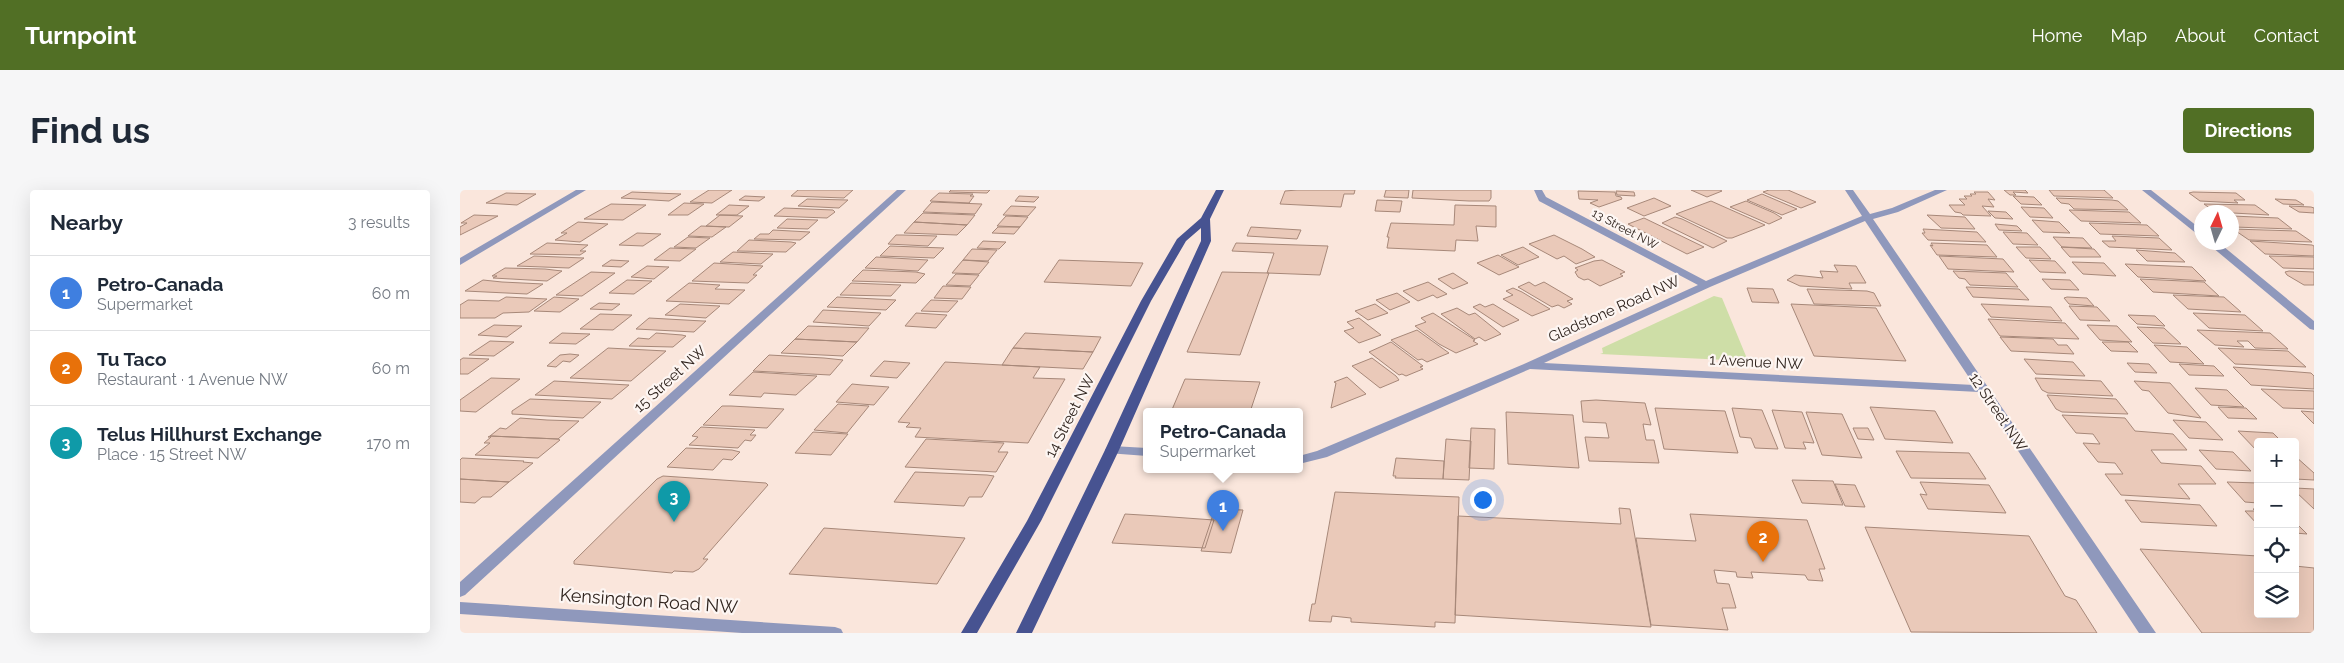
<!DOCTYPE html>
<html lang="en">
<head>
<meta charset="utf-8">
<style>
  body { margin:0; font-family:Raleway,sans-serif; background:#f6f6f7; color:#1f2937 }
  .controls { position:absolute; right:15px; bottom:15px; display:grid; overflow:hidden; border-radius:5px; box-shadow:0 5px 20px #0002 }
  .controls button { width:45px; height:45px; display:grid; place-items:center; padding:0; border:0; border-bottom:1px solid #e0e1e3; background:#fff; color:#1f2937; font:25px sans-serif }
  .compass { position:absolute; left:1734px; top:15px; width:45px; height:45px; border-radius:50%; background:#fff; box-shadow:0 5px 20px #0002; rotate:5deg }
  .you { position:absolute; left:1022px; top:309px; width:18px; height:18px; margin:-12px; border:4px solid #fff; border-radius:50%; background:#1a73e8; box-shadow:0 0 0 8px #1a73e833 }
  .badge { display:grid; place-items:center; width:32px; height:32px; border-radius:50%; background:#516f25; color:#fff; font-size:16px; font-weight:700 }
  .pin { position:absolute; translate:-50% -41px; filter:drop-shadow(0 1px 2px #0008) }
  .pin::after { content:''; position:absolute; top:26px; width:18px; height:15px; background:inherit; clip-path:polygon(0 0,100% 0,50% 100%) }
  .popup { position:absolute; left:683px; top:218px; width:160px; height:65px; box-sizing:border-box; display:grid; place-content:center; border-radius:5px; background:#fff; filter:drop-shadow(0 1px 4px #0005); font-size:16px; white-space:nowrap; color:#747a83 }
  .popup b { font-size:19px; color:#1f2937 }
  .popup::after { content:''; position:absolute; left:50%; top:100%; margin-left:-10px; border:10px solid transparent; border-top-color:#fff }
  .list { margin:0; padding:0; list-style:none }
  h2 { display:flex; justify-content:space-between; align-items:center; height:65px; margin:0; padding:0 20px; font-size:21px }
  h2 small { font-size:16px; font-weight:400; color:#747a83 }
  .list li { display:grid; grid-template-columns:32px 1fr auto; gap:15px; align-items:center; box-sizing:border-box; height:75px; padding:0 20px; border-top:1px solid #e0e1e3 }
  .list b { display:block; font-size:19px; white-space:nowrap }
  .list p { margin:0; font-size:16px; white-space:nowrap; color:#747a83 }
  .list em { font-size:16px; font-style:normal; color:#747a83 }
  .icon { flex:none; width:28px; height:28px; fill:none; stroke:currentColor; stroke-width:2; stroke-linecap:round; stroke-linejoin:round }
  .map { position:relative; flex:none; width:1854px; height:443px; overflow:hidden; border-radius:5px }
  header { display:flex; align-items:center; gap:30px; box-sizing:border-box; height:70px; padding:0 25px; background:#516f25; color:#fff }
  header strong { font-size:24px }
  nav { display:flex; gap:28px; margin-inline-start:auto; font-size:18px }
  .intro { display:flex; align-items:center; justify-content:space-between; box-sizing:border-box; height:120px; padding:0 30px }
  h1 { margin:0; font-size:35px }
  .button { padding:12px 22px; border-radius:5px; background:#516f25; color:#fff; font-size:18px; font-weight:700 }
  main { display:flex; gap:30px; padding:0 30px }
  aside { flex:1; background:#fff; border-radius:5px; box-shadow:0 5px 20px #0002 }
  .map>svg:first-child { display:block }
</style>
</head>
<body>
<header>
<strong>Turnpoint</strong>
<nav><a>Home</a><a>Map</a><a>About</a><a>Contact</a></nav>
</header>
<div class="intro"><h1>Find us</h1><a class="button">Directions</a></div>
<main>
<aside>
<h2>Nearby<small>3 results</small></h2>
<ul class="list">
<li><span class="badge" style="background:#3f7fe0">1</span><div><b>Petro-Canada</b><p>Supermarket</p></div><em>60 m</em></li>
<li><span class="badge" style="background:#e8710a">2</span><div><b>Tu Taco</b><p>Restaurant · 1 Avenue NW</p></div><em>60 m</em></li>
<li><span class="badge" style="background:#0f9aa8">3</span><div><b>Telus Hillhurst Exchange</b><p>Place · 15 Street NW</p></div><em>170 m</em></li>
</ul>
</aside>
<div class="map">
<svg width="1854" height="443" viewBox="0 0 1854 443">
  <rect width="100%" height="100%" fill="#fae6dc"/>
  <path fill="#cedea7" d="M1254 106 1262 108 1288 171 1140 164 1143 163 1142 158Z"/>
  <path fill="#eac9b9" stroke="#a78879" d="M249 0H272L252 13 230 12Z
    M338 0H393L384 8 331 6Z
    M491 0H530L527 3 489 2Z
    M837 0H895L894 4H884L881 17 820 14 825 1Z
    M926 0H949L948 8 924 7Z
    M953 0H1031V8L1029 11H1009L952 8Z
    M1231 0H1260L1262 1 1247 7Z
    M1309 0H1328L1356 12 1341 18 1303 2Z
    M1544 0H1565L1568 3 1553 2 1556 5H1550Z
    M1589 0H1644L1653 8 1594 6Z
    M1118 1 1155 2 1156 6 1161 7 1162 9 1139 17 1130 13 1138 10 1119 9Z
    M1156 1 1174 2 1175 6 1157 5Z
    M172 2 221 4 209 11 161 8Z
    M1514 2H1528L1535 10 1528 9 1534 17 1522 16 1531 26 1503 25 1501 23 1495 22 1489 15H1505L1499 9H1507L1504 6H1512L1510 4H1516Z
    M1733 2 1776 3 1785 10H1774L1778 13 1740 11 1729 3Z
    M46 3 76 4 57 15 26 13Z
    M479 3 513 4 510 6H514L509 13 470 11Z
    M1302 4 1337 19 1322 25 1287 10Z
    M285 6 305 7 299 11 279 10Z
    M559 6 579 7 574 12 555 11Z
    M1553 6 1574 7 1582 15 1561 14Z
    M1194 8 1211 16 1184 26 1167 18Z
    M1596 8 1652 10 1658 11 1668 20 1614 19 1609 14 1601 13Z
    M347 9 388 10 379 18 338 16Z
    M1815 9 1836 10 1844 15 1823 14Z
    M917 10 942 11 940 22 915 21Z
    M1251 11 1305 35 1272 48H1267L1216 24Z
    M1286 11 1314 23 1322 28 1309 34 1270 17Z
    M472 12 522 14 515 24 463 22Z
    M224 13 244 14 228 25H208Z
    M151 14 186 15 163 30 124 29Z
    M1744 14 1795 15 1809 25 1755 22Z
    M269 15 289 16 277 25H256Z
    M995 15 1036 16V37L1016 36 1018 51 996 50 995 61 927 58 929 47H927L931 33 994 35Z
    M551 16 576 17 568 26 543 25Z
    M1829 16 1851 17 1854 18V23L1839 22Z
    M1561 17 1584 18 1593 28 1570 27Z
    M324 18 373 20 375 22 367 28 314 26Z
    M1609 20 1669 22 1681 33 1621 31Z
    M1528 21 1546 22 1553 29 1535 28Z
    M463 23 515 25 507 35 454 32Z
    M14 25 38 26 0 45V37L7 33H1Z
    M260 25 283 26 269 37 246 36Z
    M1467 25 1505 27 1515 39 1481 38Z
    M546 26 568 27 560 37 537 36Z
    M1772 26 1818 28 1832 39 1774 37 1772 34Z
    M1215 27 1222 29 1267 51 1253 58 1202 33Z
    M1184 28 1244 57 1227 64 1168 34Z
    M327 29 358 30 348 39 317 38Z
    M1572 30 1599 32 1610 43 1583 42Z
    M118 32 148 34 120 52 95 50 107 43H101Z
    M454 32 507 35 497 45 444 43Z
    M1629 33 1687 35 1699 46 1640 44Z
    M1535 34 1557 36 1562 41 1539 40Z
    M241 36 266 37 252 47 228 46Z
    M538 37H560L554 44 532 43Z
    M791 37 841 40 837 49 787 46Z
    M1463 39 1517 42 1526 52 1468 50 1462 43H1465Z
    M1773 39 1836 41 1852 52 1789 50Z
    M313 40 350 42 340 50 294 49 300 44H309Z
    M1543 42 1567 43 1578 55 1553 54Z
    M177 43 201 44 183 56 159 55Z
    M436 45H442L477 46 468 56 428 54Z
    M1094 45 1122 59 1135 67 1116 74 1104 66 1097 69 1069 54Z
    M1652 46 1699 48 1712 60 1649 57 1642 51H1656Z
    M228 47 250 48 236 58 214 57Z
    M1593 47 1623 48 1632 58 1602 57Z
    M289 50 331 52 336 53 326 62 277 61Z
    M523 51 546 52 539 59 517 58Z
    M1790 51 1852 55 1854 56V66L1805 64Z
    M87 53 128 55 120 61H126L120 65 70 64Z
    M776 53 868 56 860 85 807 83 814 63 772 61Z
    M1471 53 1527 55 1537 67 1477 65 1470 55 1473 56Z
    M430 56 484 58 474 68 420 66Z
    M1063 57 1079 67 1058 75 1041 65Z
    M1556 57H1580L1591 69 1566 68Z
    M1601 57 1634 59 1641 67H1610Z
    M210 58 236 59 220 71 194 70Z
    M512 59 537 60 528 71 503 70Z
    M1676 60 1715 63 1725 72 1687 71Z
    M273 62 313 64 301 74 260 72Z
    M1038 65 1059 77 1039 85 1017 73Z
    M74 66 124 68 109 78 57 76Z
    M1479 66 1543 69 1554 82 1488 79Z
    M1809 66 1854 67V79L1823 78Z
    M416 67 468 70 458 81 405 78Z
    M151 70 169 71 161 77 142 76Z
    M503 70 529 72 519 84 492 83Z
    M599 70 683 73 671 96 584 92Z
    M1142 70 1165 82 1160 84 1163 86 1140 96 1128 89 1124 90 1118 87 1115 82 1118 80 1115 78 1134 71Z
    M1569 70 1595 71 1606 83 1580 82Z
    M1612 72 1644 73 1656 86 1623 84Z
    M254 73 303 76 293 85H297L288 93 232 91Z
    M1665 74 1732 77 1746 91 1678 87Z
    M1374 75 1396 76 1406 93H1389L1392 99 1340 96 1327 90 1335 85 1363 88 1360 81 1378 82Z
    M187 76 209 77 194 89 171 87Z
    M45 78 85 79 102 81 87 91 33 88 37 86H32Z
    M403 80 456 82 465 84 456 93 392 91Z
    M1493 81 1546 83 1558 97 1510 95 1505 89 1499 88Z
    M1829 81 1854 82V95H1844L1827 85 1825 82Z
    M131 82 155 83 122 106 96 105Z
    M762 82 809 83 780 165 727 162Z
    M993 83 1008 93 993 99 978 89Z
    M496 84 519 85 510 96 486 95Z
    M1582 89 1610 90 1619 100 1591 99Z
    M1680 89 1744 92 1759 106 1693 102Z
    M23 90 42 92 83 94 67 104 5 101Z
    M167 90 192 91 174 104 149 103Z
    M968 92 987 104 977 108 973 105 958 111 943 101Z
    M1069 92 1075 96 1084 92 1113 109 1107 111 1112 114 1104 118 1098 115 1092 117 1058 97Z
    M229 93 260 95 255 99 285 100 269 114 206 111Z
    M391 93 441 95 431 106 380 105Z
    M483 96 511 97 502 109 474 108Z
    M1506 97 1559 99 1569 110 1513 107Z
    M1053 98 1062 102 1090 119 1072 126 1043 109 1053 105 1046 101Z
    M1287 98 1313 99 1319 113 1292 112Z
    M1347 99 1407 101 1414 103 1421 116 1354 114Z
    M937 103 950 112 930 120 916 110Z
    M1713 105 1764 107 1781 122 1728 119Z
    M46 107 87 109 69 122 43 123 35 128H0V115L8 110 39 111Z
    M94 107 119 109 100 122 74 121Z
    M377 107 436 110 426 120 367 117Z
    M1607 107 1627 108 1634 116 1609 114 1604 108Z
    M471 110 498 111 488 122 461 121Z
    M139 113 160 114 152 120 130 119Z
    M220 114 260 116 246 128 205 125Z
    M915 114 928 123 908 130 895 121Z
    M1020 114 1025 117 1033 114 1059 130 1043 137 1013 117Z
    M1331 114 1416 118 1446 171 1354 166Z
    M1521 114 1591 117 1602 131 1531 127Z
    M1609 116 1637 117 1650 131 1620 130Z
    M997 118 1009 125 1015 123 1041 144 1025 151 1019 147 1015 149 981 124Z
    M363 120 421 123 409 136 353 132Z
    M456 123 487 125 476 138 445 136Z
    M973 123 1015 150 1013 151 1018 154 996 163 979 154 955 136 966 132 961 128Z
    M1733 123 1785 125 1803 141 1749 138Z
    M140 124 172 125 153 140 120 139Z
    M1668 125 1695 126 1705 136 1677 134Z
    M189 128 243 131H246L234 142 176 139Z
    M899 128 921 145 899 153 884 141 894 138 887 132Z
    M1528 129 1605 133 1619 149 1540 146Z
    M34 135 62 136 47 147 18 145Z
    M1627 135 1657 136 1672 152 1640 150Z
    M348 136 409 138 397 152 335 149Z
    M1677 137 1704 138 1721 154 1693 153Z
    M957 140 989 163 967 172 962 169 958 170 931 150Z
    M1737 140 1810 143 1828 159 1795 158 1788 151H1777L1784 157 1755 155Z
    M102 143 130 144 116 154 89 153Z
    M196 143 222 145 226 146 213 157 169 156 178 148 189 149Z
    M565 143 641 147 633 162 553 158Z
    M1540 147 1593 149 1598 155H1607L1614 164 1551 161Z
    M335 149 397 152 383 166 321 163Z
    M30 151 54 152 34 166 9 165Z
    M931 152 963 176 960 177 963 179 946 186 942 184 939 185 909 162Z
    M1642 152H1668L1678 162 1651 161Z
    M1694 155 1727 157 1744 174 1710 172Z
    M148 158 206 161 171 191 110 188Z
    M553 158 633 162 623 179 542 175Z
    M1758 158 1828 161 1846 177 1775 174Z
    M110 164 119 165 110 172 103 171 96 177 87 176 100 165Z
    M309 165 364 168 383 170 370 185 293 181Z
    M3 168 29 169 8 184H0V170Z
    M912 168 936 186 939 190 920 198 892 176Z
    M1564 169 1613 172 1625 186 1576 184Z
    M424 171 450 173 437 188 410 186Z
    M485 172 580 177 573 188 605 189 568 253 455 247 461 238 446 237 450 233 438 232Z
    M1667 173 1689 174 1697 183 1675 182Z
    M1719 174 1754 176 1764 186 1729 185Z
    M1773 177 1851 183 1854 186V199L1791 195Z
    M293 182 357 186 336 205 304 203 301 207 269 205Z
    M887 187 906 204 871 218 876 193 874 192Z
    M31 188 60 189 16 222 0 221V210Z
    M1575 188 1641 191 1653 206 1588 203 1582 200Z
    M725 189 800 192 790 222H711Z
    M94 191 169 195 152 209 75 205Z
    M1674 191 1710 193 1741 228 1708 223 1689 201 1682 200Z
    M392 194 402 195 429 197 414 215 376 212Z
    M1735 198 1767 200 1784 217 1751 215Z
    M1801 199 1854 201V219L1823 218Z
    M1587 205 1656 209 1668 224 1602 222 1596 219Z
    M70 209 141 212 123 228 52 224V221Z
    M1136 210 1185 213 1191 235 1183 234 1186 250H1194L1199 273 1129 271 1125 247 1149 248 1146 233 1123 232 1121 211Z
    M378 214 409 216 387 243 354 240Z
    M262 216H271L324 219 307 238 243 235Z
    M1410 217 1475 221 1493 253 1425 249Z
    M1758 217 1786 218 1797 229 1768 228Z
    M1195 218 1265 221 1278 263 1204 259Z
    M1272 218 1302 220 1318 259 1295 258 1291 248 1280 247Z
    M1312 220 1342 222 1354 253 1343 252 1346 259 1325 258Z
    M1841 221 1854 222V234Z
    M1046 222 1113 225 1119 278 1048 274Z
    M1346 222 1382 224 1402 268 1362 265Z
    M1602 225 1665 228 1675 241 1713 244 1727 260H1691L1701 273 1741 276 1756 294H1718L1730 309 1661 305 1645 284H1663L1655 273 1638 272 1623 253 1640 254 1633 244 1616 243Z
    M60 228 87 230 119 231 98 249 30 246 40 238 46 239Z
    M1713 230 1746 232 1763 250 1729 248Z
    M241 237 295 240 290 245H296L291 251 285 250 278 258 229 255 238 247 232 246Z
    M1011 238 1035 239 1034 279 1009 278Z
    M1393 238H1408L1414 250 1398 249Z
    M1778 241 1813 243 1822 252H1798V262Z
    M353 242 388 244 371 265 335 263Z
    M30 246 98 249 100 250 78 268 15 265 30 253H24L31 247H28Z
    M466 249 544 253 538 262H548L536 282 445 277Z
    M986 249 1011 251 1009 290 983 289Z
    M226 258 272 260 280 262 272 270 263 269 253 280 207 277Z
    M1739 260 1773 262 1791 281 1756 279Z
    M1436 261 1509 263 1526 289 1451 288Z
    M1835 266 1854 283V290L1835 289Z
    M2 268 64 271 63 272 73 273 49 292 0 289V270Z
    M936 268 984 271 983 289 935 288 936 286H933Z
    M455 282 527 285 534 286 522 307H509L504 316 434 312Z
    M203 286 306 293 308 295 243 369H248L239 379 233 382 214 381 212 383 114 374V371L197 289Z
    M0 289 49 292 31 307H22L15 313 0 312Z
    M1332 290 1373 291 1383 315 1342 313Z
    M1460 292 1529 295 1546 323 1468 319 1460 304 1467 305Z
    M1767 292 1798 293V313L1785 312Z
    M1375 294 1395 295 1405 317 1385 316Z
    M1835 298 1854 299V319L1835 301Z
    M875 302 999 307 995 433 975 432V437L891 432V428L872 426 871 432 849 431 852 414H855Z
    M1665 310 1740 315 1757 336 1681 332Z
    M1159 318 1170 319 1191 437 995 425 998 326 1161 334Z
    M755 319 783 320 771 363 741 361Z
    M1793 319H1798V335L1785 321H1796Z
    M665 324 698 326 754 330 745 358 652 353Z
    M1230 324 1347 330 1365 379H1359L1363 391 1348 390 1345 385 1291 382 1293 388 1277 387 1276 382 1254 380 1257 393 1269 394 1276 418H1262L1268 440 1191 435 1176 348 1236 351Z
    M1835 332 1847 344 1835 343Z
    M1405 337 1569 346 1605 406 1616 410 1637 443 1451 442Z
    M364 338 505 348 477 394 329 384Z
    M1680 359 1798 366V424H1835V376L1854 378V443H1742Z"/>
  <g fill="none" stroke-linecap="round" stroke-linejoin="round">
    <path fill="#8f98bc" fill-rule="evenodd" d="M116 0H126L0 75V68Z
      M437 0H446L5 405 0 407V392Z
      M1074 0H1082L1086 7 1246 91 1402 26 1385 0H1393L1410 24 1432 18 1475 0H1487L1438 22 1413 29 1696 443H1679L1519 202 1070 179 867 267 839 274V266L857 261 1064 174 1238 95 1079 11ZM1405 31 1514 195 1084 173 1250 97Z
      M1682 0H1691L1742 40V48Z
      M1746 52H1758L1854 131V140L1850 139Z
      M652 256 687 258V266L647 263 645 260 647 257Z
      M0 412 375 437 381 439 383 443H282L0 424Z"/>
    <path fill="#475391" fill-rule="evenodd" d="M756 0H764L750 29 751 51 659 260 572 443H556L645 260 741 51V38L726 51 691 111 581 331 517 443H501L567 331 681 111 717 49 741 28Z"/>
  </g>
  <g text-anchor="middle" stroke-width="4.5" stroke-linejoin="round" paint-order="stroke">
    <g font-size="12" fill="#30241e" stroke="#fdf6f3">
      <text transform="translate(1165 39) rotate(28)" y="4">13 Street NW</text>
    </g>
    <g font-size="15" fill="#30241e" stroke="#fdf6f3">
      <text transform="translate(1154 119) rotate(-24)" y="5">Gladstone Road NW</text>
      <text transform="translate(1296 172) rotate(3)" y="5">1 Avenue NW</text>
      <text transform="translate(210 189) rotate(-42)" y="5">15 Street NW</text>
      <text transform="translate(1538 222) rotate(56)" y="5">12 Street NW</text>
      <text transform="translate(610 226) rotate(-63)" y="5">14 Street NW</text>
    </g>
    <g font-size="18" fill="#30241e" stroke="#fdf6f3">
      <text transform="translate(189 411) rotate(4)" y="6">Kensington Road NW</text>
    </g>
  </g>
</svg>
<div class="controls">
<button>+</button>
<button>−</button>
<button><svg class="icon" aria-label="locate" viewBox="0 0 24 24"><circle cx="12" cy="12" r="6"/><path d="M12 2v4M12 18v4M2 12h4M18 12h4"/></svg></button>
<button><svg class="icon" aria-label="layers" viewBox="0 0 24 24"><path d="M12 4l9 5-9 5-9-5zM3 14l9 5 9-5"/></svg></button>
</div>
<svg class="compass" viewBox="-18 -18 36 36"><path d="M0-13l5 13h-10z" fill="#e53935"/><path d="M0 13l5-13h-10z" fill="#747a83"/></svg>
<div class="you"></div>
<div class="pin badge" style="left:763px;top:341px;background:#3f7fe0">1</div>
<div class="popup"><b>Petro-Canada</b>Supermarket</div>
<div class="pin badge" style="left:1303px;top:372px;background:#e8710a">2</div>
<div class="pin badge" style="left:214px;top:332px;background:#0f9aa8">3</div>
</div>
</main>
</body>
</html>
